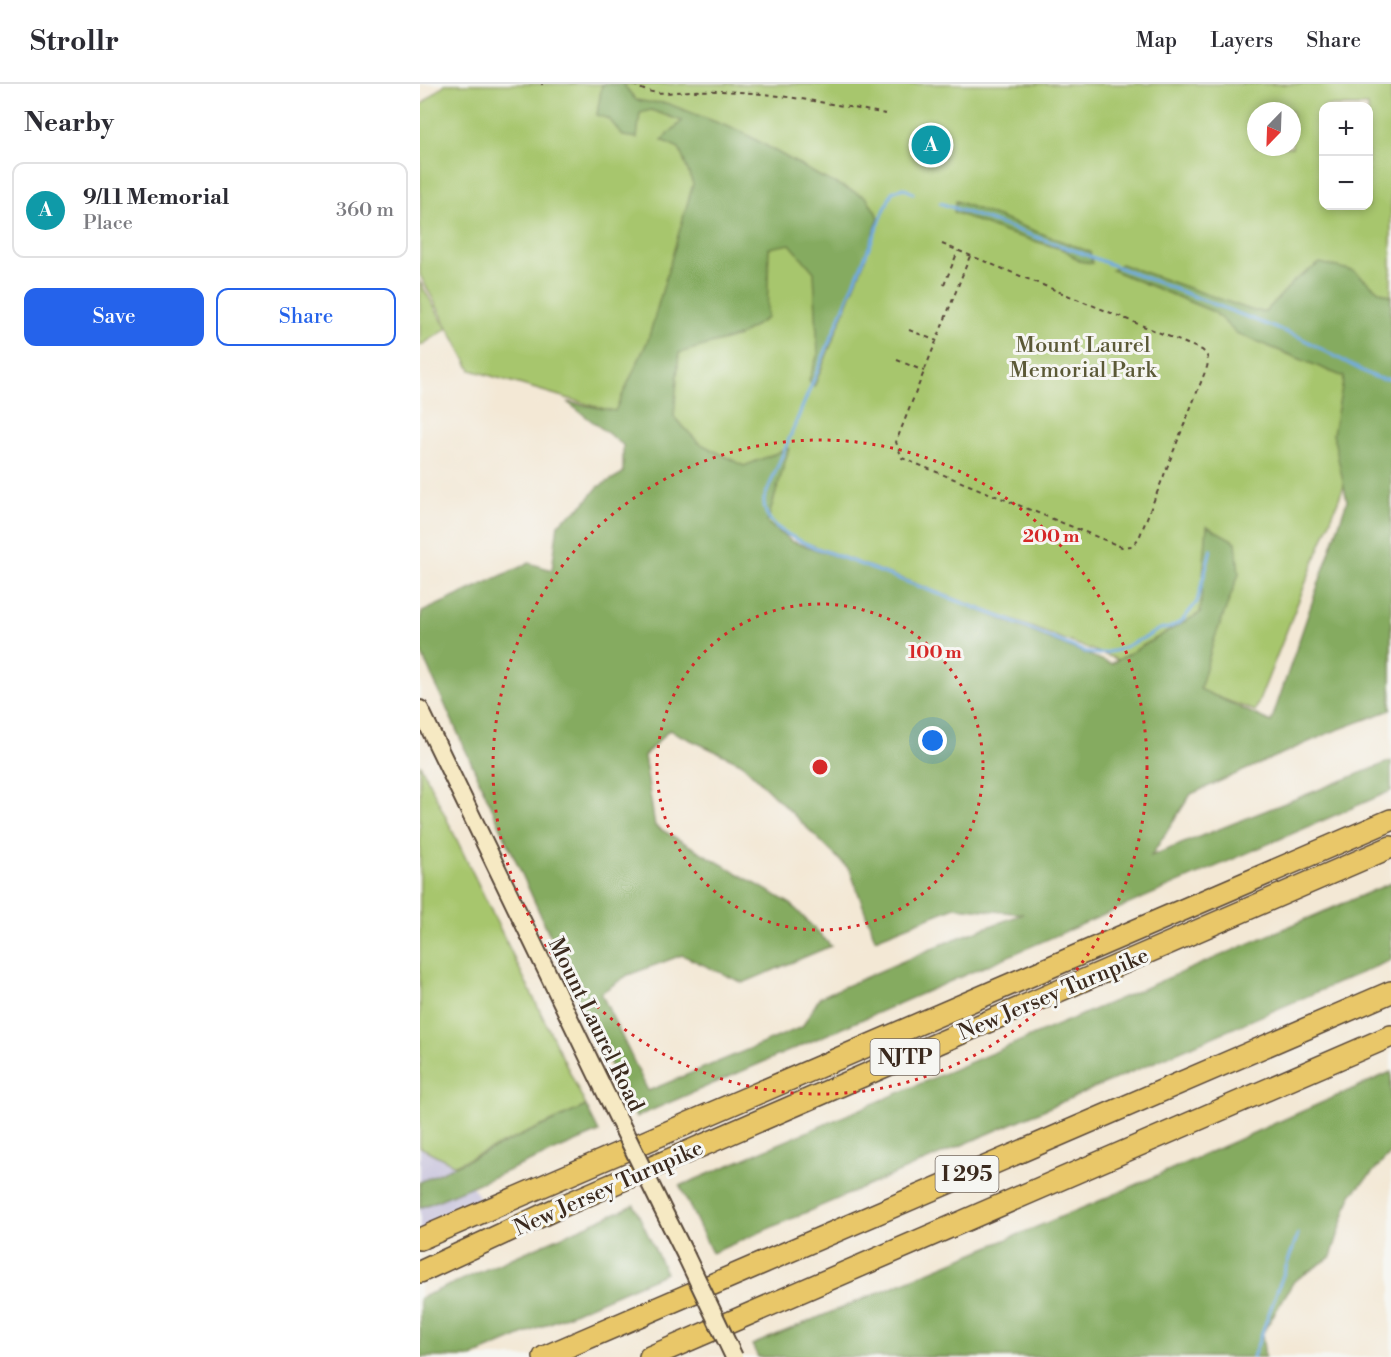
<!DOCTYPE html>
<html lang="en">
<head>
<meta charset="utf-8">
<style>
  body { margin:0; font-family:"Libre Bodoni",serif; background:#f2f2f3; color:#2b2b33 }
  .controls { position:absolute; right:18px; top:18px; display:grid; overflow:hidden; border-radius:12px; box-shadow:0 3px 9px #0003 }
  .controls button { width:54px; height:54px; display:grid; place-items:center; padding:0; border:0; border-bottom:2px solid #e1e1e2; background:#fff; color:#2b2b33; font:30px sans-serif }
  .compass { position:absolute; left:827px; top:18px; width:54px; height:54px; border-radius:50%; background:#fff; box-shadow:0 3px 9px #0003; rotate:203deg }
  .you { position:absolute; left:513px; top:657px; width:21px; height:21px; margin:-15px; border:4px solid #fff; border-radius:50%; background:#1a73e8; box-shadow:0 0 0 9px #1a73e833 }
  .badge { display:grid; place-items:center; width:39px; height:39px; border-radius:50%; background:#2563eb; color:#fff; font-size:20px; font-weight:700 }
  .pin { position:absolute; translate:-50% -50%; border:3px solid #fff; box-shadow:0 2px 6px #0006 }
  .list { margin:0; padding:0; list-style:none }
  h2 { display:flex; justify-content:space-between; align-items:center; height:78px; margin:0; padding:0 24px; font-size:26px }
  h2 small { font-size:20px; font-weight:400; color:#7c7c81 }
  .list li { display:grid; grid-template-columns:39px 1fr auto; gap:18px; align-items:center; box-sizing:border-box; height:96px; margin:0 12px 12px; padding:0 12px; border:2px solid #e1e1e2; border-radius:12px }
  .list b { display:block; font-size:22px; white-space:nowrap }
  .list p { margin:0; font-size:20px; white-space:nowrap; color:#7c7c81 }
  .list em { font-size:20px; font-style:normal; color:#7c7c81 }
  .actions { display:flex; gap:12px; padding:18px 24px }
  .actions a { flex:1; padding:14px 0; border:2px solid #2563eb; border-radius:12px; text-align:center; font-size:21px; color:#2563eb }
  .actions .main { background:#2563eb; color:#fff }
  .map { position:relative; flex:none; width:971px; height:1273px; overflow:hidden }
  header { display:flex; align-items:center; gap:36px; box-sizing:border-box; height:84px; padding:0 30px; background:#fff; border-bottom:2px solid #e1e1e2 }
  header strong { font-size:28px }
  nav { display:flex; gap:33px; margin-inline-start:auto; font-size:21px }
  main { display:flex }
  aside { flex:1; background:#fff }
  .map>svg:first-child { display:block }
</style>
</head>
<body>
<header>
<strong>Strollr</strong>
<nav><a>Map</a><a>Layers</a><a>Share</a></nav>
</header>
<main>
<aside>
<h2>Nearby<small></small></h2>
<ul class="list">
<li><span class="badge" style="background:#0f9aa8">A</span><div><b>9/11 Memorial</b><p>Place</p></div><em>360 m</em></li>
</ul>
<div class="actions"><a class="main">Save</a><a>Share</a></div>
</aside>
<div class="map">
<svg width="971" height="1273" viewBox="0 0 971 1273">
  <rect width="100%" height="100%" fill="#f6f6f2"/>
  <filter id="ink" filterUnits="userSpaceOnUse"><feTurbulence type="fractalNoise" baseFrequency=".0167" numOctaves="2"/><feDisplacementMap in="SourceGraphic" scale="12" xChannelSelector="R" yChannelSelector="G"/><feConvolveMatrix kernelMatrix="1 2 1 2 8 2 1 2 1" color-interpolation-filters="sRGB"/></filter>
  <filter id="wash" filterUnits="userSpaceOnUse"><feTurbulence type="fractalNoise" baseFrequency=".008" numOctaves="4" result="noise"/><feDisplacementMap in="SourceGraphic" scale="24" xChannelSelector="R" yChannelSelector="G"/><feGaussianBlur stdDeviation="1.35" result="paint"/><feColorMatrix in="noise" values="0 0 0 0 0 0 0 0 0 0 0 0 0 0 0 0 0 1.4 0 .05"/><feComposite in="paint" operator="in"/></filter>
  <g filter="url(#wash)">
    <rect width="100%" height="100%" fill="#f3e8d5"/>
    <path fill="#c5c0db" d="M0 1064 40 1083 67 1126 0 1152Z"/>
    <path fill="#a7c66d" stroke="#717846" stroke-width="1.5" fill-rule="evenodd" d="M25 0H971V283L835 627 333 439 201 330 51 286 0 191V22ZM904 22H948V122H904ZM836 27H872V63H836Z
      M0 198 27 245 0 262Z
      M0 680 166 1022 35 1081 0 1063Z"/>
    <path fill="#85ab60" stroke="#606a3f" stroke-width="1.5" fill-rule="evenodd" d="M182 0H203L216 16 228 18 246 19 322 48 401 93 446 113 459 133 445 176 394 303 389 296 398 270 394 188 370 160 349 164 347 234 319 252 259 269 254 333 279 359 324 382 369 364 347 439 371 457 486 496 691 580 780 529 787 442 816 458 819 490 794 556 780 605 851 638 927 417 913 350 924 293 816 249 794 228 692 186 701 180 834 227H846L875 196 900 179 934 187 959 207 971 212V626L909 649 771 710 731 772 971 677V707L216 1033 162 922 0 566V536L2 528 109 479 132 486 138 440 164 420 178 403 203 389V361L147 318 195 327 228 256 273 100 259 64 242 56 262 37 231 26 220 29 217 54 203 52 189 35 177 31ZM249 646 321 679 430 786 455 855 535 823 603 830 532 856 400 913 382 943 228 1007 181 909 208 891 262 871 323 899 411 862 371 820 235 742 224 672Z
      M536 117 670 168 672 179 659 177 645 166 584 148 534 128Z
      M971 799V876L292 1169 260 1102Z
      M971 988V1069L931 1111 911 1173 874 1197 842 1250 845 1273H338L332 1261 684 1115Z
      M166 1022 179 1048 0 1124V1098Z
      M214 1121 246 1189 51 1273H0V1214Z"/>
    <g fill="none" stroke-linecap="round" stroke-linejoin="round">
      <path stroke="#71ace2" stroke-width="3" d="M493 109 483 104 472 108 344 415C342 442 373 454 394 463L586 535 668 569 679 570 698 566 728 552 739 545 749 544 762 537 777 518 791 465
        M520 119 656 167 879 253 950 291 961 295H971
        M833 1273 878 1150"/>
    </g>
  </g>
  <g filter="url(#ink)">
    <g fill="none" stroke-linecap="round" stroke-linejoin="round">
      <defs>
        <path id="secondary" d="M0 625 187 1012
          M241 1122 266 1172"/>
        <path id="highway" d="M0 1155 971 736
          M0 1188 138 1124 971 763
          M124 1273 971 908
          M230 1273 971 952"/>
      </defs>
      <use href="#secondary" stroke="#574639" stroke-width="20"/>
      <use href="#highway" stroke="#574639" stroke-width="24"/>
      <path stroke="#574639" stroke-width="2" stroke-dasharray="4.5 4.5" stroke-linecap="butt" d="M213 0C231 13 250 8 271 7 337 5 402 18 466 30
        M122 1V0
        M522 160 782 266C788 271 789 275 787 283L719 454 712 462 702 463 482 374 476 358 550 172
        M524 201 538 167
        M489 246 517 257
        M477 276 504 287"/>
      <use href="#secondary" stroke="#f6e9c3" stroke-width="16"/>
      <use href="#highway" stroke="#e9c769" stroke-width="21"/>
      <defs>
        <path id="secondary-bridge" d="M187 1012 241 1122
          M266 1172 314 1273"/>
      </defs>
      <use href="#secondary-bridge" stroke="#574639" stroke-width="20" stroke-linecap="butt"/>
      <use href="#secondary-bridge" stroke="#f6e9c3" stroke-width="16"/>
    </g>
  </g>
  <g fill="none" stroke="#d62828" stroke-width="3" stroke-dasharray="3 6">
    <circle cx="400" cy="683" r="163"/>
    <circle cx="400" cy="683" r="327"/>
  </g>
  <g text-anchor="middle" stroke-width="6" stroke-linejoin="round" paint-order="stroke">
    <g fill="#f6f6f2" stroke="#73675e" stroke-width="1.5">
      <rect x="450.5" y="955" width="69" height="36" rx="4.5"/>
      <rect x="515.5" y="1072" width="63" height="36" rx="4.5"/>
    </g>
    <g font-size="21" font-weight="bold" fill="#3b2a1e">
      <text x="485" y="980">NJTP</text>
      <text x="547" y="1097">I 295</text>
    </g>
    <g font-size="22" fill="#5b5936" stroke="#f6f6f2">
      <text x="663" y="268">Mount Laurel<tspan x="663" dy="25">Memorial Park</tspan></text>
    </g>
    <g font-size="22" fill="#3b2a1e" stroke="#f6f6f2">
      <text transform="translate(633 909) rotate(-23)" y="8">New Jersey Turnpike</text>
      <text transform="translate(177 940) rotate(64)" y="8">Mount Laurel Road</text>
      <text transform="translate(188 1103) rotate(-24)" y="8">New Jersey Turnpike</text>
    </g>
  </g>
  <circle cx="400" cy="683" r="9" fill="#d62828" stroke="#f6f6f2" stroke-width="3"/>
  <g font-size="18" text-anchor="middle" font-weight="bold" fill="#d62828" stroke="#f6f6f2" stroke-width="6" stroke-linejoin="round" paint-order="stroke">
    <text x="631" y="458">200 m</text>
    <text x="515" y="574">100 m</text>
  </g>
</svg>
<div class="controls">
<button>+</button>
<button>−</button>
</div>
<svg class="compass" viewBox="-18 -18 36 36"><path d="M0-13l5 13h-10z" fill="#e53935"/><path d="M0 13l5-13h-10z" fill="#7c7c81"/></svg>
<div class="you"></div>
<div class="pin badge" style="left:511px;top:61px;background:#0f9aa8">A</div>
</div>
</main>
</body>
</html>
